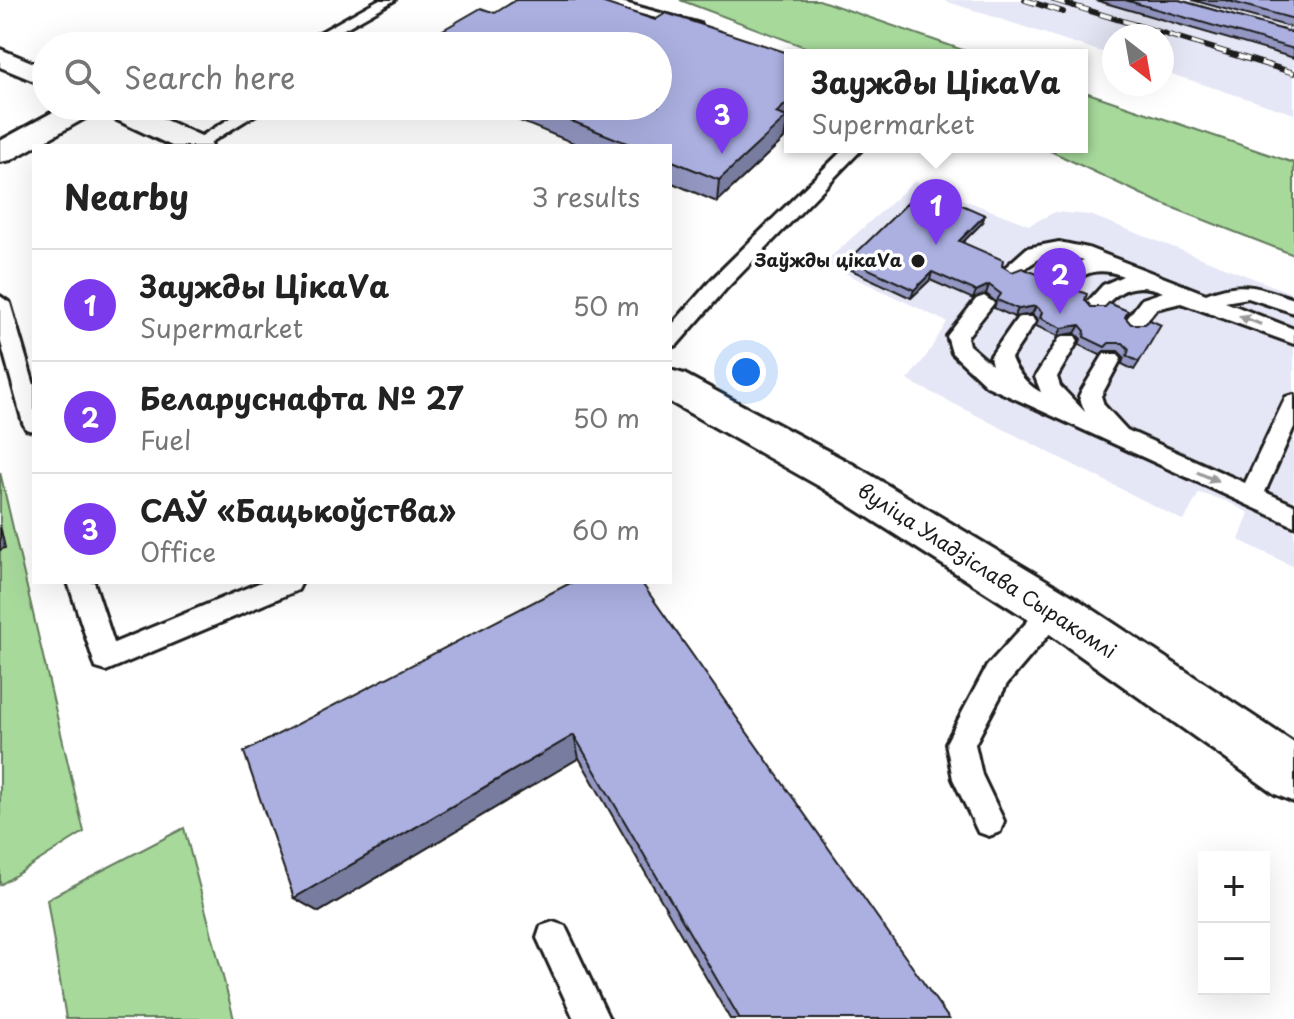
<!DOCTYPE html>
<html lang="en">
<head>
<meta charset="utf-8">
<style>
  body { margin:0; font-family:"Playpen Sans",sans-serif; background:#f2f2f2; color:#222 }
  .controls { position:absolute; right:24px; bottom:24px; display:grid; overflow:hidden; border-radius:0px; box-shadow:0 8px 32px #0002 }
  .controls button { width:72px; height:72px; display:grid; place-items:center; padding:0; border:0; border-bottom:2px solid #e0e0e0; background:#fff; color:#222; font:40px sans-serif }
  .compass { position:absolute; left:1102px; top:24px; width:72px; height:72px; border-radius:50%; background:#fff; box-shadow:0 8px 32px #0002; rotate:149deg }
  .you { position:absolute; left:746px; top:372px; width:28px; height:28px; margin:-20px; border:6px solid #fff; border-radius:50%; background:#1a73e8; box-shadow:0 0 0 12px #1a73e833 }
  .badge { display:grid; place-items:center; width:52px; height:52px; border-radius:50%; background:#7c3aed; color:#fff; font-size:26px; font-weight:700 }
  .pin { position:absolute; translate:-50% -66px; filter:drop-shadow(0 2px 4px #0008) }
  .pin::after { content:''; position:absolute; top:42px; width:28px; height:24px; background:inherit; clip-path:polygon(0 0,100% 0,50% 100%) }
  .popup { position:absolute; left:784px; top:49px; width:304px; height:104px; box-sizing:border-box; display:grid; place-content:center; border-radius:0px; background:#fff; filter:drop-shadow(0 2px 6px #0005); font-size:26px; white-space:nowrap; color:#767676 }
  .popup b { font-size:30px; color:#222 }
  .popup::after { content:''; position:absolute; left:50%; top:100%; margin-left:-16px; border:16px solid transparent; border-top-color:#fff }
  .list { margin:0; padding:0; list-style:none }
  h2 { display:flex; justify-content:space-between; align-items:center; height:104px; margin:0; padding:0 32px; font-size:34px }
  h2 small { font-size:26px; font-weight:400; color:#767676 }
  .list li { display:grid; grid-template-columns:52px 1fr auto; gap:24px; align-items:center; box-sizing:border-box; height:112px; padding:0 32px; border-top:2px solid #e0e0e0 }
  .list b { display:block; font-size:30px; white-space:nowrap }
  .list p { margin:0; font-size:26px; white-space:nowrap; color:#767676 }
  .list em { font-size:26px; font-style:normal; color:#767676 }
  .icon { flex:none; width:44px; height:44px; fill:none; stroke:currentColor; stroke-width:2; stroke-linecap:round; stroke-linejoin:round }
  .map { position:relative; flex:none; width:1294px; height:1019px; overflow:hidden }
  .search { position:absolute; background:#fff; box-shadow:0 8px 32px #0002; left:32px; top:32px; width:640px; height:88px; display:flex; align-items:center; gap:20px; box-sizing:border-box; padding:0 28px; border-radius:44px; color:#767676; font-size:30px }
  .panel { position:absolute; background:#fff; box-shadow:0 8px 32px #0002; left:32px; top:144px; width:640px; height:440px; border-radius:0px }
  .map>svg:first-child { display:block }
</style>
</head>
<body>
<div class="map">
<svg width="1294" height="1019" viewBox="0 0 1294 1019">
  <rect width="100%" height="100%" fill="#fff"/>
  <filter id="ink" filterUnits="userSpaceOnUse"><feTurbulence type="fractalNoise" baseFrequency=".0125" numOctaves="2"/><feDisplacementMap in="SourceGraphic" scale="16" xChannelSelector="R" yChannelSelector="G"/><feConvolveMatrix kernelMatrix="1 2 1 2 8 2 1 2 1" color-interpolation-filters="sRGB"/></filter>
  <g filter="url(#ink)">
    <path fill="#e6e7f6" d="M942 0H1294V114L1162 71V36H1114V56Z
      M915 181 1029 225 1055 212 1090 215 1294 294V567L1239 540 1249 513 1226 501 1199 493 1184 521 907 380 925 358 947 322 824 263Z"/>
    <path fill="#a7d99b" stroke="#627a5c" stroke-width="2" d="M680 0H819L977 55H826Z
      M1082 91 1294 163V255L1158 202 1042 147H1082Z
      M0 472 84 832 0 885Z
      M184 828 234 1019H66L47 899Z"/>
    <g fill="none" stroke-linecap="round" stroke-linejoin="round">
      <defs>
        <path id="lane" d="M378 0H395L314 46H296Z
          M590 0H614L700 24 693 28Z
          M250 106H269L205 146 187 145Z
          M846 147H864L725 290 677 345 670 347V327L711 280Z
          M1059 242 1088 248 1206 294C1242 280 1258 287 1294 299V313L1248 298 1225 302 1294 329V344L1181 303 1156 309 1140 329H1126L1123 324 1142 299 1163 292C1135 281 1118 289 1100 312H1086L1083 307 1103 285 1123 276C1076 257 1068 301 1044 295L1041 290 1062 269 1084 260 1069 256 1045 255 1010 278 1000 272 1027 248Z
          M0 296 10 303 34 385V431L26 429 23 423 0 339Z
          M984 296 994 303 967 337 969 345 992 365 990 357 1018 317H1032L1035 322 1011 358C1015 370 1029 387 1041 392L1035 377 1038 372 1061 336H1075L1078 341 1057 377 1060 386 1085 412 1079 396 1082 390 1104 354H1118L1121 359 1101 396 1104 405 1127 430 1245 483 1283 403 1286 397 1294 395V427L1265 492 1294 505V526L987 386 952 353 947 336 977 298Z
          M68 582H94L114 643 261 582H302L298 590 106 671 96 668 93 659Z
          M1054 598 1063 602 1067 610 1063 618 1007 684 975 744 982 775 1004 821 1000 832 989 836 978 832 953 779 946 743 987 666 1045 602Z
          M553 922 565 926 609 1019H574L537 938 541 926Z"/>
        <path id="street" d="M64 106H101L96 112 11 160 0 162V141Z"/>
        <path id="secondary" d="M0 49 46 68V86L0 67Z
          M95 106H134L208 139 212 146H172L100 112Z
          M670 370 684 374 854 465 1071 595 1294 743V802L1275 794 1037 625 824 489 670 402Z"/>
      </defs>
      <use href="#lane" stroke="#1c1c1c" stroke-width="6"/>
      <use href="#street" stroke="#1c1c1c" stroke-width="6"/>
      <use href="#secondary" stroke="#1c1c1c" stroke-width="6"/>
      <use href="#lane" fill="#fff" fill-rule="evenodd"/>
      <use href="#street" fill="#fff" fill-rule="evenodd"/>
      <use href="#secondary" fill="#fff" fill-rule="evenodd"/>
      <defs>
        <path id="rail" d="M1025 0 1063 12
          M1054 0 1294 73"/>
      </defs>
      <use href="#rail" stroke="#1c1c1c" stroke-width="6"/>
      <use href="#rail" stroke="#fff" stroke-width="4" stroke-dasharray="12" stroke-linecap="butt"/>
    </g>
    <path fill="#9397c2" stroke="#1c1c1c" stroke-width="2" d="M1095 0H1179L1294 33V58Z
      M1192 0H1294V28Z
      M655 20 790 55V119L787 122 784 139 717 202 670 182V146H581L483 106H658Z
      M982 223 962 243 1012 272 1045 277 1043 283 1048 290 1085 300 1091 307 1125 317 1139 362 1134 370 1122 364 1124 357 1118 351H1104L1100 355 1079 345 1081 339 1075 333 1058 336 1036 326 1038 320 1032 314 1014 317 994 308 996 302 986 294 973 299 930 280 911 298 847 268 849 260Z
      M572 582 949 1019H730L579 758 319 912 294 898Z"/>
    <path fill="#787b9e" stroke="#1c1c1c" stroke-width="2" d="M790 100V119L787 122 784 139 717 202 719 180 776 113Z
      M985 215 982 223 956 249 959 241Z
      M932 272 930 280 911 298 914 290Z
      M989 285 986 294 973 299 976 291Z
      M1036 306 1032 314 1014 317 1018 309Z
      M1080 325 1075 333 1058 336 1062 328Z
      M0 525 5 548 0 550Z
      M574 735 579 758 319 912 294 898Z"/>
    <path fill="#abb0e1" stroke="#1c1c1c" stroke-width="2" d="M516 0H595L655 20 666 13 794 55H790V100L776 113 787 117 719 180 670 160V146H634L534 106H658V46H415L481 8 495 13Z
      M1125 0H1179L1294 33V49Z
      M1225 0H1294V19Z
      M923 188 985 215 959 241 1003 260 1002 266 1012 272 1022 268 1045 277 1042 281 1048 290 1066 286 1087 294 1085 300 1091 307H1105L1109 303 1128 311 1125 317 1131 324H1145L1150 320 1161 325 1139 362 1127 356 1129 349 1123 343H1109L1105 347 1084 337 1085 331 1080 325 1062 328 1040 318 1042 312 1036 306 1018 309 997 300 1001 294 989 285 976 291 932 272 914 290 849 260Z
      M572 582H641L949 1019H740L574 735 294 898 244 752Z"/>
    <defs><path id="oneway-solid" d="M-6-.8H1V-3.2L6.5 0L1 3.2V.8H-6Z" transform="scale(2)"/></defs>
    <g fill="#999">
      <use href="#oneway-solid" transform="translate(1250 320) rotate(-158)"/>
      <use href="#oneway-solid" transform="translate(1208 477) rotate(24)"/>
    </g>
  </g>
  <circle fill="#1c1c1c" stroke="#fff" stroke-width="3" cx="918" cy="261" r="8"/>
  <g text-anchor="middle" stroke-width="7" stroke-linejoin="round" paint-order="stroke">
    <g font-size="18" font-weight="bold" fill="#1c1c1c" stroke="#fff" text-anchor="end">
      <text x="902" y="267">Заўжды цікаVа</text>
    </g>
    <g font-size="20" fill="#1c1c1c" stroke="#fff">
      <text transform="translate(987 571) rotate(33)" y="7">вуліца Уладзіслава Сыракомлі</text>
    </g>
  </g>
</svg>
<div class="controls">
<button>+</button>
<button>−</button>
</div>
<svg class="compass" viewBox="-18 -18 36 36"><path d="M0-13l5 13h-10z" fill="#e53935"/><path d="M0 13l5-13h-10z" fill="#767676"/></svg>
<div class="you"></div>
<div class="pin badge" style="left:936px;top:245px">1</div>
<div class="popup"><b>Заужды ЦікаVа</b>Supermarket</div>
<div class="pin badge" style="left:1060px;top:314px">2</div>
<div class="pin badge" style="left:722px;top:154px">3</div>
<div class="search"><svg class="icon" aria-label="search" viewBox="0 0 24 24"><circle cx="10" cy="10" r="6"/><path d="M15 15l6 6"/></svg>Search here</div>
<section class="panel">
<h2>Nearby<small>3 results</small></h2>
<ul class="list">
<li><span class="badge">1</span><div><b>Заужды ЦікаVа</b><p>Supermarket</p></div><em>50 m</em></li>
<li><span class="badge">2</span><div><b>Беларуснафта № 27</b><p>Fuel</p></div><em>50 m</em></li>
<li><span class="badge">3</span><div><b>САЎ «Бацькоўства»</b><p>Office</p></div><em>60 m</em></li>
</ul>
</section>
</div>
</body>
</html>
